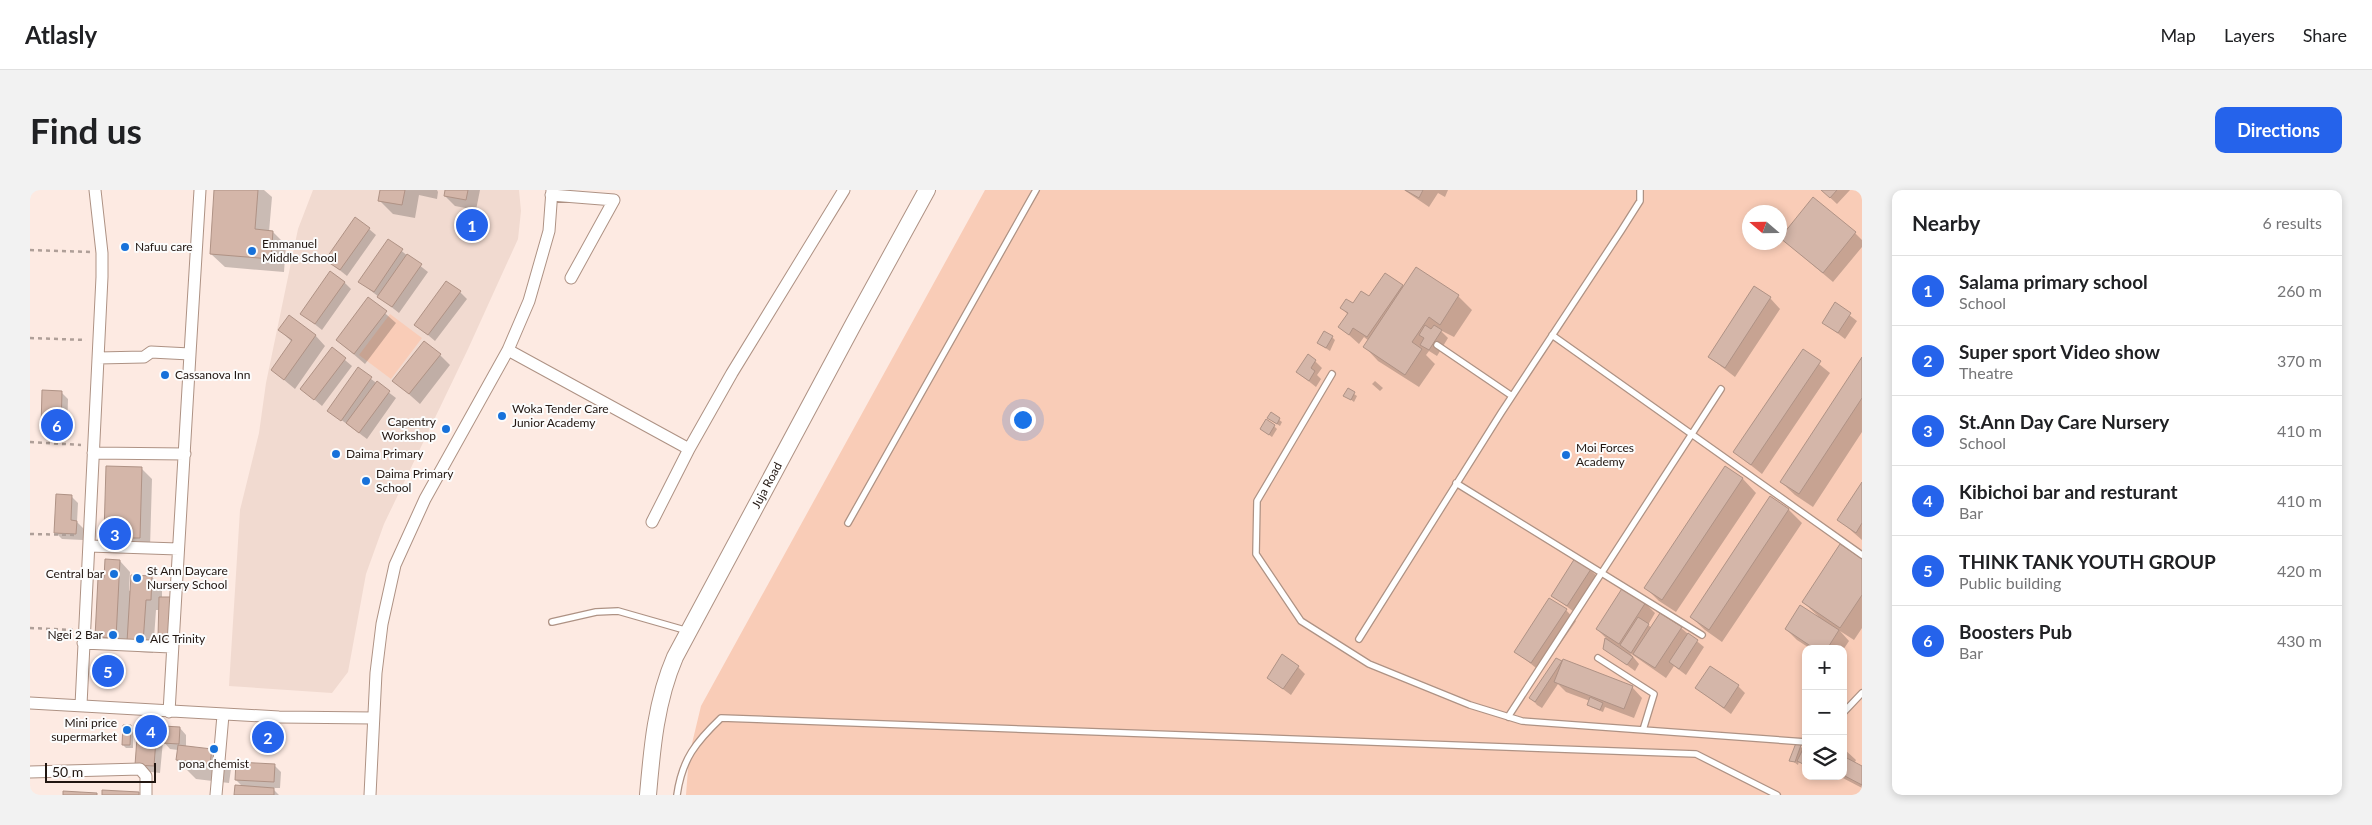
<!DOCTYPE html>
<html lang="en">
<head>
<meta charset="utf-8">
<style>
  body { margin:0; font-family:Lato,sans-serif; background:#f2f2f2; color:#202124 }
  .controls { position:absolute; right:15px; bottom:15px; display:grid; overflow:hidden; border-radius:10px; box-shadow:0 2px 8px #0003 }
  .controls button { width:45px; height:45px; display:grid; place-items:center; padding:0; border:0; border-bottom:1px solid #e0e0e0; background:#fff; color:#202124; font:25px sans-serif }
  .compass { position:absolute; left:1712px; top:15px; width:45px; height:45px; border-radius:50%; background:#fff; box-shadow:0 2px 8px #0003; rotate:290deg }
  .scale { position:absolute; left:15px; bottom:12px; width:111px; box-sizing:border-box; padding-left:5px; border:2px solid #211611; border-top:0; font-size:14px; line-height:18px; white-space:nowrap; color:#211611; -webkit-text-stroke:4px #fcfcfc; paint-order:stroke }
  .you { position:absolute; left:992px; top:229px; width:18px; height:18px; margin:-12px; border:4px solid #fff; border-radius:50%; background:#1a73e8; box-shadow:0 0 0 8px #1a73e833 }
  .badge { display:grid; place-items:center; width:32px; height:32px; border-radius:50%; background:#2563eb; color:#fff; font-size:16px; font-weight:700 }
  .pin { position:absolute; translate:-50% -50%; border:2px solid #fff; box-shadow:0 1px 5px #0006 }
  .list { margin:0; padding:0; list-style:none }
  h2 { display:flex; justify-content:space-between; align-items:center; height:65px; margin:0; padding:0 20px; font-size:21px }
  h2 small { font-size:16px; font-weight:400; color:#757577 }
  .list li { display:grid; grid-template-columns:32px 1fr auto; gap:15px; align-items:center; box-sizing:border-box; height:70px; padding:0 20px; border-top:1px solid #e0e0e0 }
  .list b { display:block; font-size:19px; white-space:nowrap }
  .list p { margin:0; font-size:16px; white-space:nowrap; color:#757577 }
  .list em { font-size:16px; font-style:normal; color:#757577 }
  .icon { flex:none; width:28px; height:28px; fill:none; stroke:currentColor; stroke-width:2; stroke-linecap:round; stroke-linejoin:round }
  .map { position:relative; flex:none; width:1832px; height:605px; overflow:hidden; border-radius:10px }
  header { display:flex; align-items:center; gap:30px; box-sizing:border-box; height:70px; padding:0 25px; background:#fff; border-bottom:1px solid #e0e0e0 }
  header strong { font-size:24px }
  nav { display:flex; gap:28px; margin-inline-start:auto; font-size:18px }
  .intro { display:flex; align-items:center; justify-content:space-between; box-sizing:border-box; height:120px; padding:0 30px }
  h1 { margin:0; font-size:35px }
  .button { padding:12px 22px; border-radius:10px; background:#2563eb; color:#fff; font-size:18px; font-weight:700 }
  main { display:flex; gap:30px; padding:0 30px }
  aside { flex:1; background:#fff; border-radius:10px; box-shadow:0 2px 8px #0003 }
  .map>svg:first-child { display:block }
</style>
</head>
<body>
<header>
<strong>Atlasly</strong>
<nav><a>Map</a><a>Layers</a><a>Share</a></nav>
</header>
<div class="intro"><h1>Find us</h1><a class="button">Directions</a></div>
<main>
<div class="map">
<svg width="1832" height="605" viewBox="0 0 1832 605">
  <rect width="100%" height="100%" fill="#fdeae2"/>
  <path fill="#f1dad0" d="M283 0H489L491 21 488 49 438 159 354 334 336 384 318 482 302 503 199 496 210 320 229 243 236 193 268 39Z"/>
  <path fill="#f9ccb7" fill-rule="evenodd" d="M955 0H1832V605H656L659 566 671 516ZM1720 22H1750V52H1720ZM1776 459H1813V586H1776Z
    M360 124 392 148 361 189 329 165Z"/>
  <path fill="#0003" d="M185 0H234L242 7 239 42H243L256 55 254 82 195 77 181 64Z
    M351 0H407L408 2 407 9 389 5 385 28 363 24 349 10Z
    M416 0H450L446 20 425 16 415 6Z
    M1374 0H1418L1415 7 1408 3 1399 17Z
    M1792 0H1820L1807 14Z
    M339 39 346 45 317 86 297 70Z
    M1825 43 1832 50V57L1803 92 1751 48Z
    M359 51 398 82 369 123 330 92Z
    M314 92 321 99 292 140 272 124Z
    M1372 96 1428 106 1442 120 1424 147 1410 140 1418 148 1407 166 1399 161 1396 165 1405 174 1389 197 1348 171 1335 157 1339 151 1334 147 1329 154 1310 137 1318 125 1312 118Z
    M430 102 437 109 405 151 385 134Z
    M1740 108 1750 119 1705 187 1679 167Z
    M339 109 366 133 335 174 307 150Z
    M1805 114 1827 131 1815 149 1793 132Z
    M250 140 285 145 295 156 265 199 242 180 262 152Z
    M1302 147 1305 150 1300 161 1288 153Z
    M302 159 322 176 292 216 272 199Z
    M1773 161 1800 183 1732 284 1704 262Z
    M410 165 420 175 390 214 364 191Z
    M1832 169V242L1783 317 1765 305 1751 292Z
    M1285 171 1292 178 1287 185 1291 189 1286 197 1267 182Z
    M328 179 366 208 337 249 298 220Z
    M1345 191 1353 198 1350 201 1342 194Z
    M1318 200 1327 206 1324 212 1315 205Z
    M31 202 38 209 37 244H19L12 237Z
    M1241 224 1252 232 1250 236 1242 231Z
    M1244 236 1247 239 1242 247 1235 242Z
    M111 278 122 289 120 358 86 353 75 343Z
    M1696 278 1713 289 1726 303 1646 422 1629 411 1616 398Z
    M1832 294V350L1808 329Z
    M42 307 48 313 47 332 54 339 53 350 32 349 25 342Z
    M1741 308 1759 320 1772 333 1692 452 1675 440 1661 427Z
    M1832 370V438L1824 450 1810 441 1819 451 1813 460 1781 459 1767 450 1756 439 1788 426 1773 412Z
    M90 371 100 382 99 401 122 387 132 398V408L148 453H136L130 446V420H126L123 463 109 462 97 450 77 457 66 447 75 389Z
    M1560 380 1567 386 1544 422 1522 405Z
    M1615 413 1625 423 1618 435 1622 438 1631 424 1651 438 1674 457 1656 485 1644 476 1636 488 1600 463 1609 474 1605 481 1574 458 1576 448 1567 439Z
    M1536 420 1546 431 1511 482 1485 461Z
    M1526 469 1602 497 1612 508 1604 528 1575 517 1573 522 1561 517 1558 514 1560 511 1536 502 1528 494 1512 518 1507 515 1501 508Z
    M1268 477 1275 484 1261 505 1238 488Z
    M1708 496 1715 503 1701 524 1666 498Z
    M100 536 103 539V558H96L93 555Z
    M127 537 134 544 150 538 156 545V557L182 560 201 579 199 593 166 589 147 570 148 560 140 559 133 551 130 583 113 581 106 574Z
    M1770 556 1774 560 1776 556V576L1769 571 1768 575 1761 570Z
    M1813 558 1826 570 1824 574 1832 578V598L1809 586H1813Z
    M244 575 251 582 250 598H242L249 605H205L213 597 206 590Z"/>
  <path fill="#d4b6a9" stroke="#af9285" d="M184 0H228L225 39 243 41 241 69 180 64Z
    M350 0H375L372 15 348 11Z
    M415 0H438L436 10 414 6Z
    M1375 0H1393L1389 8Z
    M1791 0H1807L1800 8Z
    M1783 7 1826 42 1793 83 1750 48Z
    M325 27 340 38 310 80 295 70Z
    M358 49 373 59 344 102 328 92Z
    M377 64 392 74 362 117 347 107Z
    M1386 77 1429 105 1410 135 1399 127 1382 152 1392 159 1375 185 1333 157Z
    M300 81 315 92 285 134 270 124Z
    M1355 83 1373 95 1337 147 1323 138 1319 145 1308 137 1318 123 1310 118 1316 109 1323 113 1331 101 1339 106Z
    M416 91 431 101 398 145 384 135Z
    M1724 96 1741 107 1695 178 1678 167Z
    M338 107 357 121 324 164 306 150Z
    M1805 112 1821 123 1808 143 1792 133Z
    M259 125 286 145 254 190 241 180 262 150 248 140Z
    M1395 135 1401 139 1404 135 1412 140 1399 160 1390 155 1394 148 1389 145Z
    M1294 141 1303 146 1296 158 1287 153Z
    M394 151 411 164 379 204 362 191Z
    M302 157 316 168 284 210 270 199Z
    M1773 159 1791 171 1721 275 1703 262Z
    M1278 164 1286 170 1281 178 1285 181 1279 191 1266 182Z
    M1832 167V208L1769 304 1750 292Z
    M328 177 342 187 311 231 297 221Z
    M347 191 360 201 329 243 316 233Z
    M1318 198 1325 202 1321 210 1313 206Z
    M12 200 32 201 31 238H11Z
    M1241 222 1250 228 1247 234 1237 228Z
    M1236 229 1245 235 1239 245 1230 239Z
    M76 276 112 277 110 348H83V344H74Z
    M1695 276 1713 288 1632 410 1614 398Z
    M1832 292V333L1826 343 1807 330Z
    M26 304 42 305 41 330 47 331 46 344 24 343Z
    M1740 306 1759 319 1679 440 1660 427Z
    M1810 354 1832 369V405L1810 438 1772 412Z
    M1545 368 1561 379 1537 416 1521 406Z
    M75 369 90 370 86 448 65 447 68 388H74Z
    M101 385 122 386 121 410H116L113 453 97 452Z
    M1593 397 1616 412 1589 454 1566 439Z
    M129 407H142V447H128Z
    M1519 408 1537 419 1501 473 1484 462Z
    M1770 415 1809 440 1797 459H1785L1755 439Z
    M1630 423 1652 437 1625 478 1603 464Z
    M1608 427 1619 434 1601 463 1590 455Z
    M1658 443 1668 450 1649 479 1639 472Z
    M1575 448 1603 467 1597 475 1573 459Z
    M1252 464 1269 476 1253 499 1237 488Z
    M1526 468 1532 471 1505 512 1499 508Z
    M1533 469 1603 496 1594 519 1524 492Z
    M1680 476 1709 495 1694 518 1665 498Z
    M1560 507 1573 513 1570 520 1557 515Z
    M108 534 127 536 124 576 105 575Z
    M93 535H101L100 555H92Z
    M133 536 150 537 149 554 132 553Z
    M1766 553 1771 555 1765 572 1759 571Z
    M1776 553V567L1773 574 1767 571Z
    M148 555 182 559 180 574 146 570Z
    M1813 566 1832 576V595L1813 585Z
    M206 572 245 574 244 592 205 590Z
    M205 595 244 598V605H204Z
    M72 600 109 602V605H72Z
    M33 601 67 603V605H33Z"/>
  <g fill="none" stroke-linecap="round" stroke-linejoin="round">
    <defs>
      <path id="lane" d="M1522 145 1832 365
        M1407 155 1482 206
        M1302 184 1227 311 1226 364 1271 431 1339 474 1440 515 1492 531 1776 552
        M1426 293 1672 445
        M818 333 1006 0
        M522 432 566 422 588 421 658 441
        M1329 449 1471 223 1591 41 1610 11V0
        M1568 468 1624 504 1613 540
        M1813 523 1832 503
        M1478 527 1691 199
        M647 605C652 569 666 552 691 528L1666 564 1747 605"/>
      <path id="street" d="M521 5 584 10 541 88
        M478 160 659 259 702 183 814 0
        M68 168 114 167 121 162 160 164 170 0
        M63 263 155 264
        M622 332 659 259
        M59 356 148 359
        M53 453 141 457
        M0 513 249 527 343 528
        M51 515 72 87V63L65 0
        M139 522 160 164
        M0 582 110 579 116 586V605
        M186 605 193 525
        M340 605 346 483 352 434 365 375 395 309 478 160 499 111 519 41 522 0"/>
      <g id="secondary">
        <path id="s1" d="M618 605C622 558 626 511 645 467L824 133 897 0"/>
      </g>
    </defs>
    <use href="#lane" stroke="#ae9284" stroke-width="8"/>
    <use href="#street" stroke="#ae9284" stroke-width="13"/>
    <use href="#secondary" stroke="#ae9284" stroke-width="18"/>
    <path stroke="#af9f98" stroke-width="2.5" stroke-dasharray="4 4" stroke-linecap="butt" d="M0 60 61 62
      M0 148 56 150
      M0 252 51 255
      M0 344 48 345
      M0 438 43 440"/>
    <use href="#lane" stroke="#fff" stroke-width="5.5"/>
    <use href="#street" stroke="#fff" stroke-width="11"/>
    <use href="#secondary" stroke="#fff" stroke-width="16"/>
  </g>
  <g fill="#1771da" stroke="#fcfcfc" stroke-width="2">
    <circle cx="95" cy="57" r="5"/>
    <circle cx="222" cy="61" r="5"/>
    <circle cx="135" cy="185" r="5"/>
    <circle cx="472" cy="226" r="5"/>
    <circle cx="416" cy="239" r="5"/>
    <circle cx="306" cy="264" r="5"/>
    <circle cx="1536" cy="265" r="5"/>
    <circle cx="336" cy="291" r="5"/>
    <circle cx="84" cy="384" r="5"/>
    <circle cx="107" cy="388" r="5"/>
    <circle cx="83" cy="445" r="5"/>
    <circle cx="110" cy="449" r="5"/>
    <circle cx="97" cy="540" r="5"/>
    <circle cx="184" cy="559" r="5"/>
  </g>
  <g text-anchor="middle" stroke-width="4" stroke-linejoin="round" paint-order="stroke">
    <g font-size="12" fill="#211611" stroke="#fcfcfc" text-anchor="start">
      <text x="232" y="58">Emmanuel<tspan x="232" dy="14">Middle School</tspan></text>
      <text x="105" y="61">Nafuu care</text>
      <text x="145" y="189">Cassanova Inn</text>
      <text x="482" y="223">Woka Tender Care<tspan x="482" dy="14">Junior Academy</tspan></text>
      <text x="406" y="236" text-anchor="end">Capentry<tspan x="406" dy="14">Workshop</tspan></text>
      <text x="1546" y="262">Moi Forces<tspan x="1546" dy="14">Academy</tspan></text>
      <text x="316" y="268">Daima Primary</text>
      <text x="346" y="288">Daima Primary<tspan x="346" dy="14">School</tspan></text>
      <text x="117" y="385">St Ann Daycare<tspan x="117" dy="14">Nursery School</tspan></text>
      <text x="74" y="388" text-anchor="end">Central bar</text>
      <text x="73" y="449" text-anchor="end">Ngei 2 Bar</text>
      <text x="120" y="453">AIC Trinity</text>
      <text x="87" y="537" text-anchor="end">Mini price<tspan x="87" dy="14">supermarket</tspan></text>
      <text x="184" y="578" text-anchor="middle">pona chemist</text>
    </g>
    <g font-size="12" fill="#211611" stroke="#fcfcfc">
      <text dy="4" stroke="none"><textPath href="#s1" startOffset="336">Juja Road</textPath></text>
    </g>
  </g>
</svg>
<div class="controls">
<button>+</button>
<button>−</button>
<button><svg class="icon" aria-label="layers" viewBox="0 0 24 24"><path d="M12 4l9 5-9 5-9-5zM3 14l9 5 9-5"/></svg></button>
</div>
<svg class="compass" viewBox="-18 -18 36 36"><path d="M0-13l5 13h-10z" fill="#e53935"/><path d="M0 13l5-13h-10z" fill="#757577"/></svg>
<div class="scale">50 m</div>
<div class="you"></div>
<div class="pin badge" style="left:442px;top:35px">1</div>
<div class="pin badge" style="left:238px;top:547px">2</div>
<div class="pin badge" style="left:85px;top:344px">3</div>
<div class="pin badge" style="left:121px;top:541px">4</div>
<div class="pin badge" style="left:78px;top:481px">5</div>
<div class="pin badge" style="left:27px;top:235px">6</div>
</div>
<aside>
<h2>Nearby<small>6 results</small></h2>
<ul class="list">
<li><span class="badge">1</span><div><b>Salama primary school</b><p>School</p></div><em>260 m</em></li>
<li><span class="badge">2</span><div><b>Super sport Video show</b><p>Theatre</p></div><em>370 m</em></li>
<li><span class="badge">3</span><div><b>St.Ann Day Care Nursery</b><p>School</p></div><em>410 m</em></li>
<li><span class="badge">4</span><div><b>Kibichoi bar and resturant</b><p>Bar</p></div><em>410 m</em></li>
<li><span class="badge">5</span><div><b>THINK TANK YOUTH GROUP</b><p>Public building</p></div><em>420 m</em></li>
<li><span class="badge">6</span><div><b>Boosters Pub</b><p>Bar</p></div><em>430 m</em></li>
</ul>
</aside>
</main>
</body>
</html>
